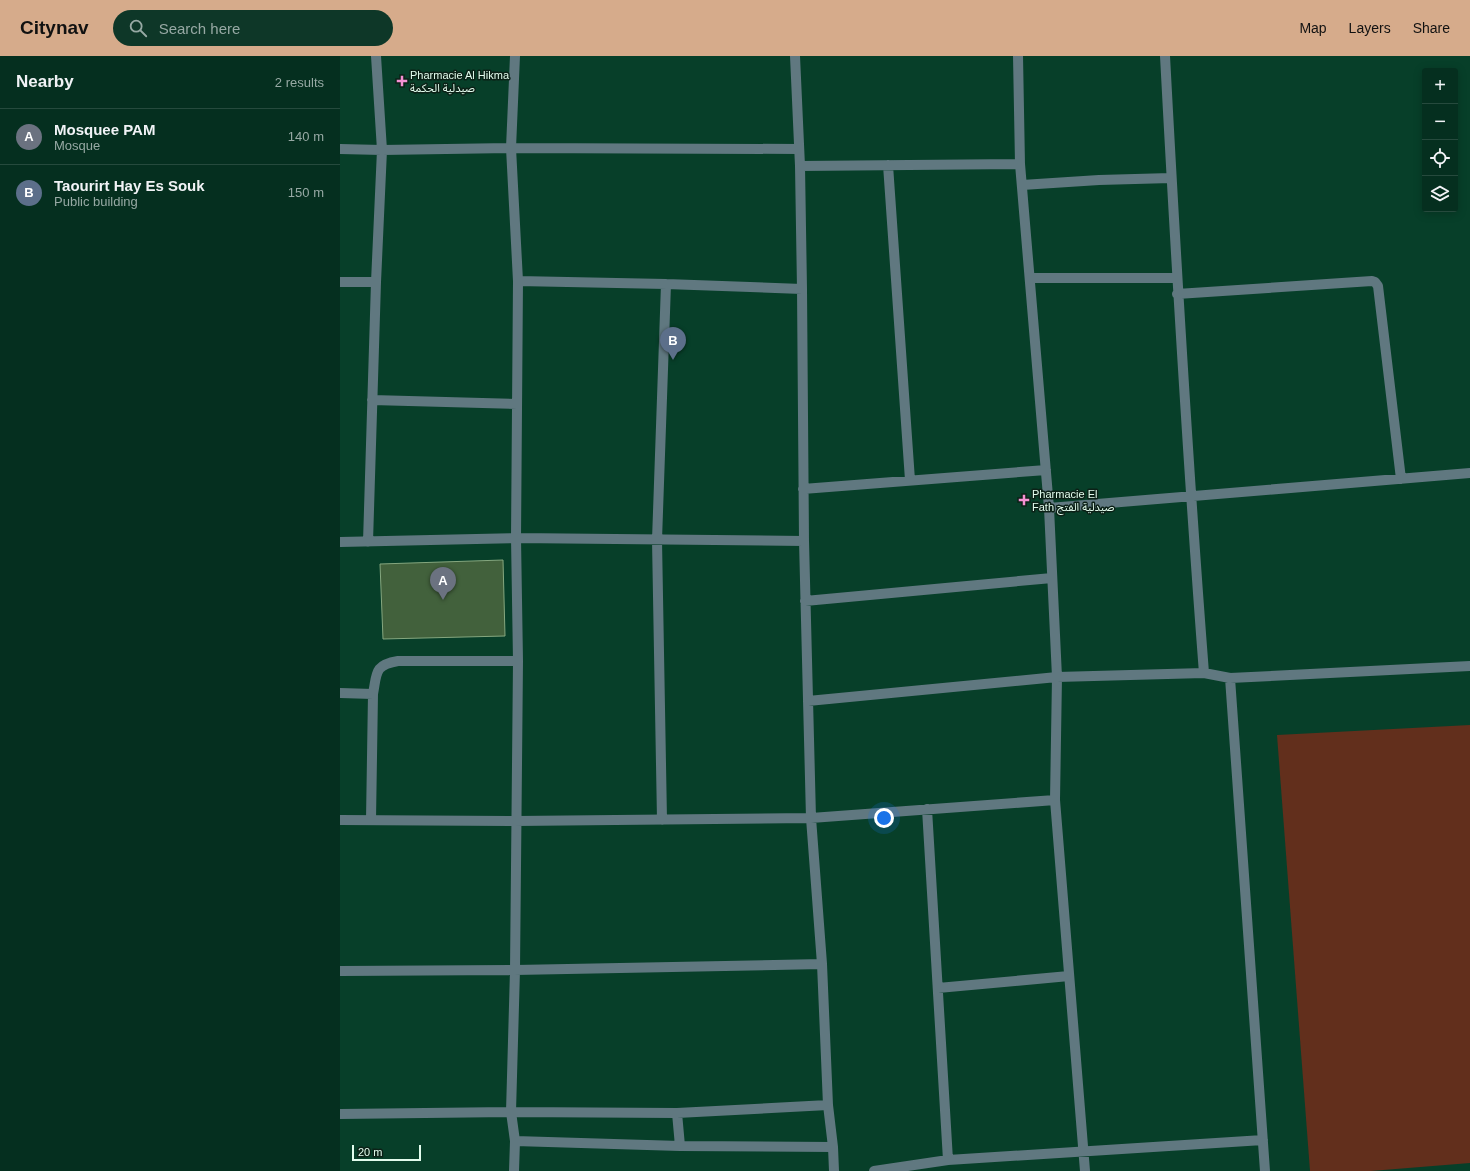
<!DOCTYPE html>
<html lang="en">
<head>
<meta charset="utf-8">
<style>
  body { margin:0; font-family:Arial,"Noto Sans Arabic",sans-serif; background:#0e3728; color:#f1f3f6 }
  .controls { position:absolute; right:12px; top:12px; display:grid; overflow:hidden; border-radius:4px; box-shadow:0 2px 10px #0003 }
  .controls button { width:36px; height:36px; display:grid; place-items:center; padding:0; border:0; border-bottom:1px solid #264a3d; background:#052f1f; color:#f1f3f6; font:20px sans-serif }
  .scale { position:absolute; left:12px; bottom:10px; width:69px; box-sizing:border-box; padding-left:4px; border:2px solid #e2fced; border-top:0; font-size:11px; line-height:14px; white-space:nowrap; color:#e2fced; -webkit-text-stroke:3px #0c2117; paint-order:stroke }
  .you { position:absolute; left:544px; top:762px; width:14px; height:14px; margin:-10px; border:3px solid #fff; border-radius:50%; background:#1a73e8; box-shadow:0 0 0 6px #1a73e833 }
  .badge { display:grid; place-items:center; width:26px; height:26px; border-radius:50%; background:#d6ab8b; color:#fff; font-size:13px; font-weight:700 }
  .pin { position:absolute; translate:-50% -33px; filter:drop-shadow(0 1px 2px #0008) }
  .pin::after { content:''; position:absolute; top:21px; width:14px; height:12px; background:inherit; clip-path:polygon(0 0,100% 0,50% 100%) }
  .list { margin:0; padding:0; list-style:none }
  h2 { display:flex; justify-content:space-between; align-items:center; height:52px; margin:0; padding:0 16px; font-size:17px }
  h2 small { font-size:13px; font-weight:400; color:#97a9a4 }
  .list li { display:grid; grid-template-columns:26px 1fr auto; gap:12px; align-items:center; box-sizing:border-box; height:56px; padding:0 16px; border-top:1px solid #264a3d }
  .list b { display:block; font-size:15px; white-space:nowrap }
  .list p { margin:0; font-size:13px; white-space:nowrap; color:#97a9a4 }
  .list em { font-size:13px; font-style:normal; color:#97a9a4 }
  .icon { flex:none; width:22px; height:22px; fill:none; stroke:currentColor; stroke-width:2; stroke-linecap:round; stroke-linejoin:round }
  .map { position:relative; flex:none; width:1130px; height:1115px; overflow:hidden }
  header { display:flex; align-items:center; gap:24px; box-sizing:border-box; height:56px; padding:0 20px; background:#d6ab8b; color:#111 }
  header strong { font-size:19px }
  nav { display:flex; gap:22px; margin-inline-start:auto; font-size:14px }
  .search { width:280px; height:36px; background:#0e3728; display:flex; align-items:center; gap:10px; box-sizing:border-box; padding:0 14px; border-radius:22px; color:#97a9a4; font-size:15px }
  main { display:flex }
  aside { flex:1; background:#052f1f }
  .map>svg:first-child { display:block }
</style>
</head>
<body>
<header>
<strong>Citynav</strong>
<div class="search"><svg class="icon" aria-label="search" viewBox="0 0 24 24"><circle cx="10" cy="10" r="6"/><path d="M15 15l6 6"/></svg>Search here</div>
<nav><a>Map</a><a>Layers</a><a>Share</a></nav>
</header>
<main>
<aside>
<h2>Nearby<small>2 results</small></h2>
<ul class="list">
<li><span class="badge" style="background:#6b7280">A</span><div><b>Mosquee PAM</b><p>Mosque</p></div><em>140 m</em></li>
<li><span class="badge" style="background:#5c6f8a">B</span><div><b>Taourirt Hay Es Souk</b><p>Public building</p></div><em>150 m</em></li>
</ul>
</aside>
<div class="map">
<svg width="1130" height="1115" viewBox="0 0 1130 1115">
  <rect width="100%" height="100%" fill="#073f29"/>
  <path fill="#622f1c" d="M1130 669V1107L1031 1115H970L937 679Z"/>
  <path fill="#42613c" stroke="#85a77f" d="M163 504 165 580 43 583 40 508Z"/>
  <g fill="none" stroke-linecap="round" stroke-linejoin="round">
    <path stroke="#607880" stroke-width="10" d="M455 0 460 110 462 233 464 485 471 762 482 908 488 1049 493 1091 494 1115
      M678 0 680 108 709 452 717 621 715 744 745 1115
      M825 0C836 206 848 411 864 617
      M0 93 42 94 171 92 459 93
      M548 109 570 424
      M460 110 680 108
      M682 129 759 124 831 122
      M690 222H837
      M178 225 326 228 462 233
      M0 226H36
      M837 238 1032 225 1035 226 1038 230 1061 423
      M32 344 177 348
      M463 433 706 414
      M709 452 1130 417
      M0 486 176 482 464 485
      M28 486 36 226 42 94 36 0
      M465 545 712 522
      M890 622 1130 610
      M0 637 33 638C37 617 34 609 58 605H178
      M468 645 717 621 864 617 890 622 925 1115
      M587 753 608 1104
      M0 764 176 765 471 762 715 744
      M31 764 33 638
      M322 764 317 484 326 228
      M0 915 175 914 482 908
      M598 932 729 920
      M337 1057 340 1090
      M0 1058 171 1056 337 1057 488 1049
      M175 1085 340 1090 493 1091
      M174 1115 175 1085 171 1056 175 914 178 605 176 482 178 225 171 92 175 0
      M534 1115 608 1104 923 1084"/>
  </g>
  <g fill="#f491d3" stroke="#0c2117" stroke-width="1.5">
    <path d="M60 19h4v4h4v4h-4v4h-4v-4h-4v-4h4z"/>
    <path d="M682 438h4v4h4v4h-4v4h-4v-4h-4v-4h4z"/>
  </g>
  <g text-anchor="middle" stroke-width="3" stroke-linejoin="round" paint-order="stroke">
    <g font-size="11" fill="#e2fced" stroke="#0c2117" text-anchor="start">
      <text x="70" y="23">Pharmacie Al Hikma<tspan x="70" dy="13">صيدلية الحكمة</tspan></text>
      <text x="692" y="442">Pharmacie El<tspan x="692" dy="13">Fath صيدلية الفتح</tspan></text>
    </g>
  </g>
</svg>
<div class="controls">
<button>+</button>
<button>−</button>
<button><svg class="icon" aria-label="locate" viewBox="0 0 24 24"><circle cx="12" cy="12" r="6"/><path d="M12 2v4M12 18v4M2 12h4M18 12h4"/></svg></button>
<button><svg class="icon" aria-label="layers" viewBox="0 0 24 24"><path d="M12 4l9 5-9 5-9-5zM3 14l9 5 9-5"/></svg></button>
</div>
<div class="scale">20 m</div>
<div class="you"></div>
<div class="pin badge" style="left:103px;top:544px;background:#6b7280">A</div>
<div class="pin badge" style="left:333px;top:304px;background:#5c6f8a">B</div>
</div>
</main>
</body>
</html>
